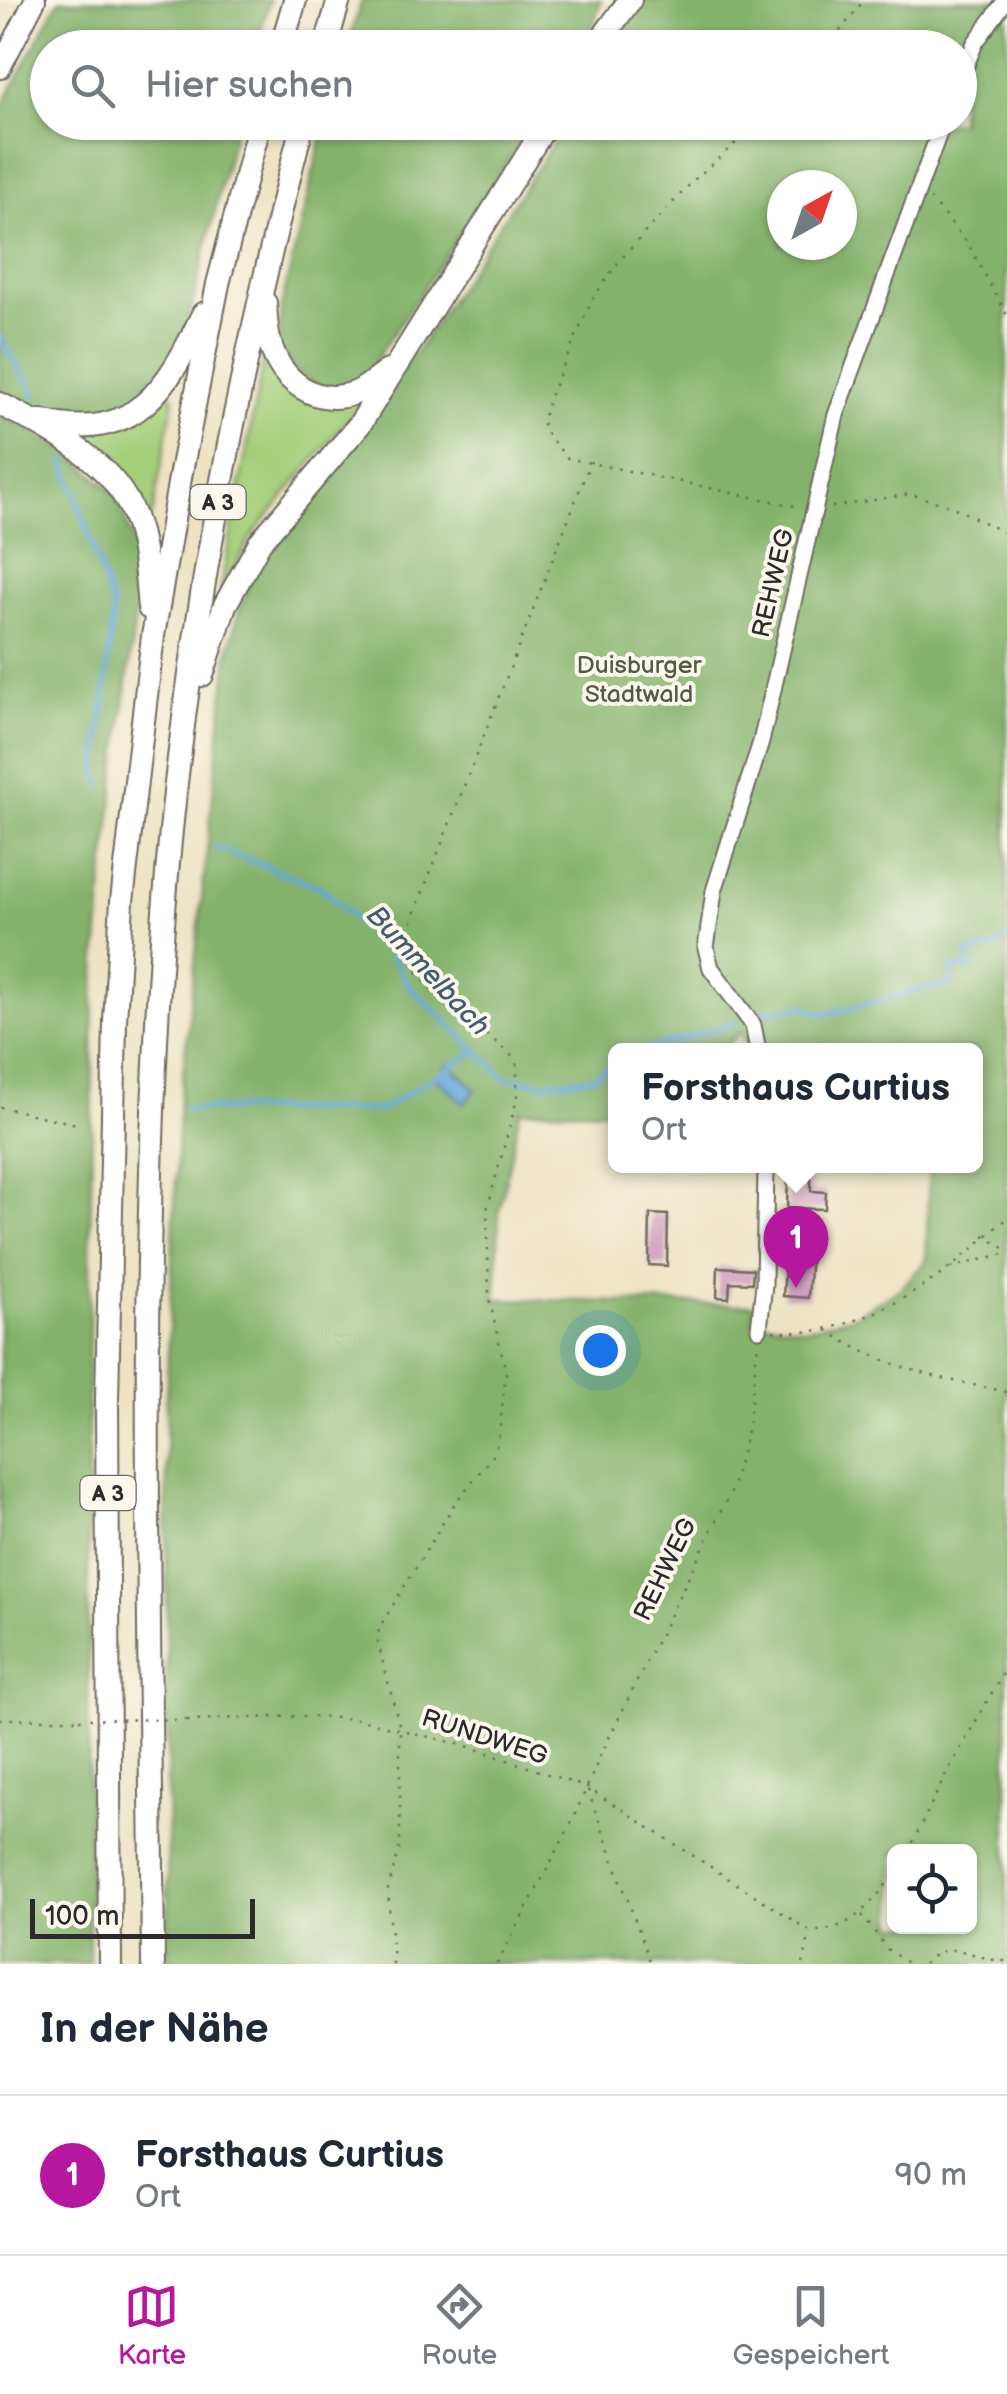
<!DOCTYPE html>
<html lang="de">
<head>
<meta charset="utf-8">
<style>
  body { margin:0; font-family:"Balsamiq Sans",sans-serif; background:#f2f2f3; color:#1f2937 }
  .controls { position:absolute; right:30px; bottom:30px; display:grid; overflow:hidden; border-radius:15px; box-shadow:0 2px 8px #0004 }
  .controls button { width:90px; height:90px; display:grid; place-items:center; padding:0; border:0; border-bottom:2px solid #e0e1e3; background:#fff; color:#1f2937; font:50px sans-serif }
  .compass { position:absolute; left:767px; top:170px; width:90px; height:90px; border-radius:50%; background:#fff; box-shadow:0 2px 8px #0004; rotate:40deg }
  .scale { position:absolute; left:30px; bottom:25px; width:225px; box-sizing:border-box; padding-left:10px; border:5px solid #2b2b2b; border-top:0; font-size:28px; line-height:35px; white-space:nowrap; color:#2b2b2b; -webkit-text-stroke:8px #fbf7ec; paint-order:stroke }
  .you { position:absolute; left:600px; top:1350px; width:35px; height:35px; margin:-25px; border:8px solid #fff; border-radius:50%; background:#1a73e8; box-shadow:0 0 0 15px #1a73e833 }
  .badge { display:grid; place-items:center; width:65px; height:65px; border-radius:50%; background:#b5179e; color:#fff; font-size:32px; font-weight:700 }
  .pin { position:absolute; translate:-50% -82px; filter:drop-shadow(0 2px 5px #0008) }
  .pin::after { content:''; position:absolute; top:52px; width:35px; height:30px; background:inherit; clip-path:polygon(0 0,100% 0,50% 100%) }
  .popup { position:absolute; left:608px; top:1043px; width:375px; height:130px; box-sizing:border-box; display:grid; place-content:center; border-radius:15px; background:#fff; filter:drop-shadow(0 2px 8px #0005); font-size:32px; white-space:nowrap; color:#747a83 }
  .popup b { font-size:38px; color:#1f2937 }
  .popup::after { content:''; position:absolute; left:50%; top:100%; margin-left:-20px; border:20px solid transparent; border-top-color:#fff }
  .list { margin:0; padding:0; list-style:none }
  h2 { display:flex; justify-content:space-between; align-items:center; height:130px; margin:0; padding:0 40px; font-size:42px }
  h2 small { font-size:32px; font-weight:400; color:#747a83 }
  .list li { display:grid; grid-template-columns:65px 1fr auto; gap:30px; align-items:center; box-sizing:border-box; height:160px; padding:0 40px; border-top:2px solid #e0e1e3 }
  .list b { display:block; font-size:38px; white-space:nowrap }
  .list p { margin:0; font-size:32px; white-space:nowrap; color:#747a83 }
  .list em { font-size:32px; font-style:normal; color:#747a83 }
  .icon { flex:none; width:55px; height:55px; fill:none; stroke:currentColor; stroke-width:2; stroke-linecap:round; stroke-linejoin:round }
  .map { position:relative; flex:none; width:1007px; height:1964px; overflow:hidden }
  .search { position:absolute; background:#fff; box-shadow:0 2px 8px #0004; left:30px; right:30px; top:30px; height:110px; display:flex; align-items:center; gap:25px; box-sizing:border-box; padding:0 35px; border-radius:55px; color:#747a83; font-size:38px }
  .sheet { height:290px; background:#fff }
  nav { display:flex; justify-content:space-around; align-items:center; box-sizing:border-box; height:140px; border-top:2px solid #e0e1e3; background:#fff; font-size:28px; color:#747a83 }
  nav a { display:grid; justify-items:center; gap:5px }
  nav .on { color:#b5179e }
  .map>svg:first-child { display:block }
</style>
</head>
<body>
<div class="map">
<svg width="1007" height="1964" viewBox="0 0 1007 1964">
  <rect width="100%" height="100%" fill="#fbf7ec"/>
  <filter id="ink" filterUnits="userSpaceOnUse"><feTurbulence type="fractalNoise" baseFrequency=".01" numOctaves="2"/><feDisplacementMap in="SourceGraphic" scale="20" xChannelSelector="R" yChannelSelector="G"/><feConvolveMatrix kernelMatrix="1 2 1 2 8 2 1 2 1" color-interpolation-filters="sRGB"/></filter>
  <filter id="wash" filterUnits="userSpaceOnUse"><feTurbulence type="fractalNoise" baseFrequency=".0048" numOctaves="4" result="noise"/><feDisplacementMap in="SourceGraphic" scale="40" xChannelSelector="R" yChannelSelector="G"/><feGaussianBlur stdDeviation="2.25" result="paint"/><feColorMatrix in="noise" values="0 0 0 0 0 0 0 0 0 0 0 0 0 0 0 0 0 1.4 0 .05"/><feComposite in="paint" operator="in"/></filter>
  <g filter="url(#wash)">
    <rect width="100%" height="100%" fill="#ede3c3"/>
    <path fill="#a6cf7b" stroke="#687d53" stroke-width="2.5" d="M264 356 363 400 251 537 224 589 221 588Z
      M169 393 174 398 152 516 148 520 77 433Z"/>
    <path fill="#84b26b" stroke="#586e4b" stroke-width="2.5" fill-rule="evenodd" d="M59 0H270L255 47 48 48V122L236 123 183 343 150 393 103 419 31 410 0 393V110Z
      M362 0H601L594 23 580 47H347Z
      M640 0H1007V1964H168L166 1398 179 1109 228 655 239 610 260 561 418 349 566 123 960 122V48L611 47ZM782 185H842V245H782ZM741 1033 750 1050H976V1166H929L926 1261 901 1288 854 1316 808 1328 753 1321 755 1305 496 1299 499 1213 520 1110 616 1111V1050H719ZM894 1852H970V1926H894Z
      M325 123H533L368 372 357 382 324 389 290 368 279 340 282 303Z
      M0 415 65 449 117 496 135 547 137 601 103 882 94 998 88 1398 89 1964H0Z"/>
    <path fill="#65a6d8" stroke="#486882" stroke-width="2.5" d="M448 1064 476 1089 465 1104 436 1078Z"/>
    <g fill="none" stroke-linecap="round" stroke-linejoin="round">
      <path stroke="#65a6d8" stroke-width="5" d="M0 337 36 396
        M64 459 113 608 97 775 104 784
        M215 847 322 888 386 948 410 987 505 1078 541 1083 594 1077 616 1062
        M759 1013 806 1006 823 1015 927 988 952 986V968L972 969 966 954 998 946 1007 938
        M644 1050 736 1023
        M185 1109 381 1110 477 1050"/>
    </g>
    <g id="blocks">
      <path fill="#cc98bc" d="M788 1172 811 1173V1191L826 1192 825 1209 787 1208Z
        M650 1214 668 1215 667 1266 649 1265Z
        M787 1238H801L800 1254H811L808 1298 783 1296Z
        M718 1267 753 1269 752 1283 730 1282 729 1298 717 1297Z"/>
    </g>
  </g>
  <g filter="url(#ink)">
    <use href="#blocks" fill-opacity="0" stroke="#6f6b60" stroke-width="2.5"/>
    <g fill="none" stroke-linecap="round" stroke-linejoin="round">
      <defs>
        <path id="minor" d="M960 79 975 43 1006 0
          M758 1050 753 1025 711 968 706 948 714 891 761 742 836 415 943 122
          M759 1329 764 1284 766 1166"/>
        <path id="major" d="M0 68 35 0"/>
        <path id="highway" d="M281 48 295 0
          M325 48 339 0
          M595 48 630 0
          M265 303C266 316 266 330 270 343 281 381 315 407 355 393 367 388 377 378 388 371
          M0 404C50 430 113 460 134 516 145 545 146 577 149 608
          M41 421C135 445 168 388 203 314
          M202 675 225 605 260 542 360 424 548 122
          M110 1964 107 1399 115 1021 122 901 153 636 181 472 218 284 260 122
          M153 1964C150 1613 138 1261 164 911 184 644 236 381 303 122"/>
      </defs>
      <use href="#minor" stroke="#6f6b60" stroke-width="19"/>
      <use href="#major" stroke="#6f6b60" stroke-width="24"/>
      <use href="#highway" stroke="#6f6b60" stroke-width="26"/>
      <path stroke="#6f6b60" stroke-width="2.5" stroke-dasharray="2.5 8" stroke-linecap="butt" d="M827 48 864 0
        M759 122 694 180 648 229 615 266 592 300 551 394 542 422 547 434 567 458 800 507
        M930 199 967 242 1007 315
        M832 507 910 494 951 506 1007 534
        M0 1107 76 1124
        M984 1235 1007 1250
        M950 1268 1007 1253
        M827 1330C881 1368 944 1379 1007 1392
        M773 1331C835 1339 897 1306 947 1270 968 1255 986 1234 1007 1219
        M0 1719H79
        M187 1720 304 1716 357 1719 470 1747 588 1788 810 1931C851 1932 870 1904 894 1875
        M588 1790 651 1964
        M908 1852 946 1774 1007 1666
        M862 1915 888 1950 909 1964
        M393 1964 388 1889 400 1846V1728L378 1643 379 1628 455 1503 494 1454 499 1435 506 1372 489 1298 487 1210 517 1099V1065L510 1054 491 1038 457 1016 418 974 408 940 413 917 591 461
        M497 1964 571 1824 602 1752 731 1491 748 1427 758 1343
        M803 1964 810 1933
        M924 1964C950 1934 976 1962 1007 1961"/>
      <use href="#minor" stroke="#fff" stroke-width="15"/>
      <use href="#major" stroke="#fff" stroke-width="20"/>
      <use href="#highway" stroke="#fff" stroke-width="22"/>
      <path stroke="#6f6b60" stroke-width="2.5" stroke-dasharray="2.5 8" stroke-linecap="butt" d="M79 1719 187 1720"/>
    </g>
  </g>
  <g text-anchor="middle" stroke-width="8" stroke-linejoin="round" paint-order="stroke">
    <g fill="#fbf7ec" stroke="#696865" stroke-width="2.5">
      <rect x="190.5" y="485" width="55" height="34" rx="8"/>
      <rect x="80.5" y="1476" width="55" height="34" rx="8"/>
    </g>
    <g font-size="22" font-weight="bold" fill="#2b2b2b">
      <text x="218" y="510">A 3</text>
      <text x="108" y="1501">A 3</text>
    </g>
    <g font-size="25" fill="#2b2b2b" stroke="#fbf7ec">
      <text transform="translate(772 583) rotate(-77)" y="9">REHWEG</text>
      <text transform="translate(664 1569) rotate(-64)" y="9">REHWEG</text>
      <text transform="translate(485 1736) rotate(18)" y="9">RUNDWEG</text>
    </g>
    <g font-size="25" fill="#505c43" stroke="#fbf7ec">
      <text x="639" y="673">Duisburger<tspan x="639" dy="29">Stadtwald</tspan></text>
    </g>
    <g font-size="28" font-style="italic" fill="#425c70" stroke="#fbf7ec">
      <text transform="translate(429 970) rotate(47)" y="10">Bummelbach</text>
    </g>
  </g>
</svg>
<div class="controls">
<button><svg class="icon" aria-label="locate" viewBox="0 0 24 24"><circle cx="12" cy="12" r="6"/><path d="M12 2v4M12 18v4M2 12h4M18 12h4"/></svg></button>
</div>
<svg class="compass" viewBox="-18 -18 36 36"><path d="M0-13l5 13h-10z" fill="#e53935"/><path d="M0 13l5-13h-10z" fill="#747a83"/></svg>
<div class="scale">100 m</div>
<div class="you"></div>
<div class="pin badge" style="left:796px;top:1288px">1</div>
<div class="popup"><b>Forsthaus Curtius</b>Ort</div>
<div class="search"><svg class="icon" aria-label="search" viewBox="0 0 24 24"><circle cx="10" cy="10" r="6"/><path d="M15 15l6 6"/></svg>Hier suchen</div>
</div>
<section class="sheet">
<h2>In der Nähe<small></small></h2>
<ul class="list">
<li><span class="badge">1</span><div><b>Forsthaus Curtius</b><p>Ort</p></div><em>90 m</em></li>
</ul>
</section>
<nav>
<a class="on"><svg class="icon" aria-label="map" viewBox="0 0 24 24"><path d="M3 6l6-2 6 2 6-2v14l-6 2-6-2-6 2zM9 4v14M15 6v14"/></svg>Karte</a>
<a><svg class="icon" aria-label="directions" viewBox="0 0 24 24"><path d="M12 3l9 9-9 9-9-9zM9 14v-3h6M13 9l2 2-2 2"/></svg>Route</a>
<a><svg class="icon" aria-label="saved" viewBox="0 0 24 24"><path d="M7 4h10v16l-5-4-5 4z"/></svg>Gespeichert</a>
</nav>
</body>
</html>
